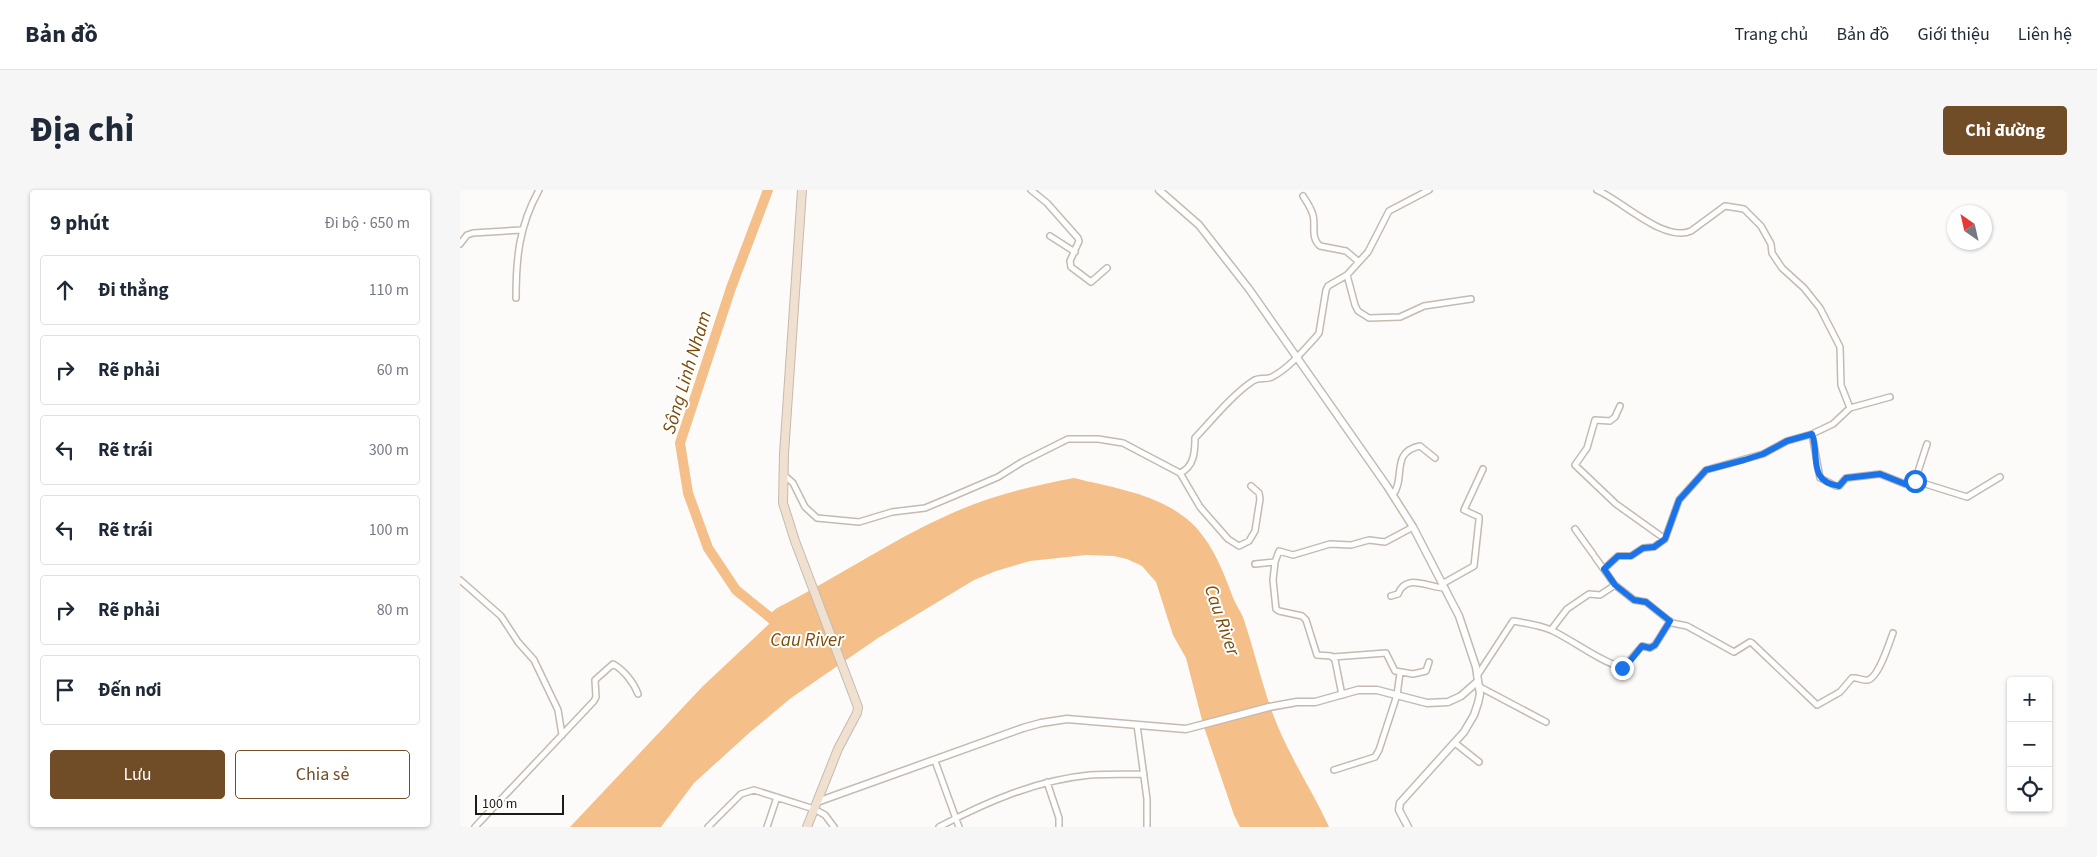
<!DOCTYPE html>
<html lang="vi">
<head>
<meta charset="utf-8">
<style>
  body { margin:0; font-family:"Source Sans 3",sans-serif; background:#f6f6f7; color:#1f2937 }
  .controls { position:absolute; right:15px; bottom:15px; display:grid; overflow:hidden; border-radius:5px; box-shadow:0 1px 4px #0004 }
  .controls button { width:45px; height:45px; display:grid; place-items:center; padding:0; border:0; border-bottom:1px solid #e0e1e3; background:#fff; color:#1f2937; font:25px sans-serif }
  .compass { position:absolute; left:1487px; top:15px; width:45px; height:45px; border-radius:50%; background:#fff; box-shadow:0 1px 4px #0004; rotate:326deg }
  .scale { position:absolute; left:15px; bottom:12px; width:89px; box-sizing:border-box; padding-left:5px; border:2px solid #1e1a16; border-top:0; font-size:14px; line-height:18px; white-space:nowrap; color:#1e1a16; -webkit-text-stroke:4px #fff; paint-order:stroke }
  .stop { position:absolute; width:15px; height:15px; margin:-11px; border:4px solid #1a73e8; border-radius:50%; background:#fff }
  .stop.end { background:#1a73e8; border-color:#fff; box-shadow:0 1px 5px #0008 }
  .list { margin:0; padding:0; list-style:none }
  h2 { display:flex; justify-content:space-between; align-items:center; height:65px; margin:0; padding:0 20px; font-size:21px }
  h2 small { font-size:16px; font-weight:400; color:#747a83 }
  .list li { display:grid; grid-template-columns:32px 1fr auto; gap:15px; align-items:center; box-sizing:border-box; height:70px; margin:0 10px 10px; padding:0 10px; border:1px solid #e0e1e3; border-radius:5px }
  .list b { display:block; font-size:19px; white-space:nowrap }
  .list em { font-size:16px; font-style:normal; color:#747a83 }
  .actions { display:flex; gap:10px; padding:15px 20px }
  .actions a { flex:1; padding:11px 0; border:1px solid #714d27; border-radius:5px; text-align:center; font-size:18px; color:#714d27 }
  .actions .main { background:#714d27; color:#fff }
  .icon { flex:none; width:28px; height:28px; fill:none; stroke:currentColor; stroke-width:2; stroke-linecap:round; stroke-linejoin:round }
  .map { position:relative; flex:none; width:1607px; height:637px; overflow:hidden; border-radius:5px }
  header { display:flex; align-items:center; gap:30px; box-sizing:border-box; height:70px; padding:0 25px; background:#fff; border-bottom:1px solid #e0e1e3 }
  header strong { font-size:24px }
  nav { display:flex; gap:28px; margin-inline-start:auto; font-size:18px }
  .intro { display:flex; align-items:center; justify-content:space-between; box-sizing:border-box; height:120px; padding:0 30px }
  h1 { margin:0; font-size:35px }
  .button { padding:12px 22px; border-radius:5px; background:#714d27; color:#fff; font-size:18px; font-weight:700 }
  main { display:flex; gap:30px; padding:0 30px }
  aside { flex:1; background:#fff; border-radius:5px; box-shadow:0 1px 4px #0004 }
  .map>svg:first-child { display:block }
</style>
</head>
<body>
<header>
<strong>Bản đồ</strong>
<nav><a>Trang chủ</a><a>Bản đồ</a><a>Giới thiệu</a><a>Liên hệ</a></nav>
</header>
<div class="intro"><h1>Địa chỉ</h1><a class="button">Chỉ đường</a></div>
<main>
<aside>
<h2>9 phút<small>Đi bộ · 650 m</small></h2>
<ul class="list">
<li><svg class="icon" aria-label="ahead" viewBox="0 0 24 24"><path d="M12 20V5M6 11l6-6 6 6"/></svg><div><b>Đi thẳng</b></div><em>110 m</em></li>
<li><svg class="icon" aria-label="right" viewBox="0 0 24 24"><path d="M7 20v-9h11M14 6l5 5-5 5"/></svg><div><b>Rẽ phải</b></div><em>60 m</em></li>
<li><svg class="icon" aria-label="left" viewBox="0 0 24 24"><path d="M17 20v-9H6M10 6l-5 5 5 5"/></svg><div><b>Rẽ trái</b></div><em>300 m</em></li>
<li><svg class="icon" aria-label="left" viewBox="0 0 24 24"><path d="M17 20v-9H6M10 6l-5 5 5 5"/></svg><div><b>Rẽ trái</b></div><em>100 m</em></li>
<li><svg class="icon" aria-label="right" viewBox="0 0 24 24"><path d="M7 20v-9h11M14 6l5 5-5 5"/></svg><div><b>Rẽ phải</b></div><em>80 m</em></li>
<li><svg class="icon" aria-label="arrive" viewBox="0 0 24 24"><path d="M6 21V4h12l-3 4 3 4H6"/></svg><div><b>Đến nơi</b></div></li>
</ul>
<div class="actions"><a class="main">Lưu</a><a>Chia sẻ</a></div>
</aside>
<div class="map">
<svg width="1607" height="637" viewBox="0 0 1607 637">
  <rect width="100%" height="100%" fill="#fdfbf9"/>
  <path fill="#f4bf88" d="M614 288C653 298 695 303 727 329 752 350 763 381 774 410 777 417 782 423 784 430 797 469 805 509 822 546 836 577 855 606 869 637H780L774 625 743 534 726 468 713 445 696 392 682 376 667 369 654 366 626 365 570 371 536 381 514 390 418 448 331 508 288 544 234 593 201 637H110L243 496 309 434 306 427 317 418C376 388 430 351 490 324 530 306 571 296 614 288Z"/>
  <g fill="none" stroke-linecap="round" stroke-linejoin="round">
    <path stroke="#f4bf88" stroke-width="10" d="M308 0 271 98 220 253 228 303 248 358 276 400 318 434"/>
    <defs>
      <path id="minor" d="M571 0 587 13 618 48 619 51 610 71 611 77 631 92 647 78
        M1137 0C1161 10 1204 53 1231 41L1265 16 1284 19 1301 36 1311 54 1312 63 1322 78 1344 98 1360 118 1380 157 1381 195 1390 218
        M843 6C847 12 851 18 853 25 856 36 850 47 860 56L886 61 899 72
        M590 46 615 62
        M0 54 7 45 13 43 61 40
        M887 85 895 115 898 121 909 128 940 127 964 116 1011 109
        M56 108C56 68 59 36 79 0
        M1160 216 1155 227 1150 231 1135 230 1127 258 1115 275 1156 314 1205 349
        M1352 244 1360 288 1376 296H1379L1386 288 1420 284 1445 294 1456 291 1507 307 1540 287
        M720 283C734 277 735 262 735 248 752 230 773 204 793 191 799 187 806 190 812 187 829 178 842 162 855 148L859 143 866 100 868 96 887 85 908 62 929 21 969 0
        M324 285 333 293 345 317 357 328 399 332 432 322 465 318 489 308 538 287 562 272 608 249H638L663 253 720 283 740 317 768 349 779 356 789 351 795 341 800 309 799 303 791 296
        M1455 291 1467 254
        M933 305C946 288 930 262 960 256L975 268
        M1115 339 1133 364
        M1135 367 1155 395 1174 410 1186 412 1212 433 1227 436 1274 462 1290 452 1292 453 1357 515 1380 502 1392 488C1397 487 1403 491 1408 490 1419 487 1429 453 1433 443
        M815 372 813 390 816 419 819 421 842 426 846 430 857 465 871 466 875 470 882 505
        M795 374 815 372 819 361 833 365 870 354 891 355 909 350 925 352 953 337
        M1144 379 1158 366H1171L1183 358 1194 357 1205 349 1219 310 1246 280 1303 264 1327 251 1352 244 1373 234 1390 218 1430 207
        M0 390 41 426 58 452 74 470 98 520 102 545
        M982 394 1014 376 1019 330V327L1004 320 1023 279
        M931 406 938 404C946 383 967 397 984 398
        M1091 440 1107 419 1129 404 1140 405 1155 395
        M873 467 926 463 935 481 953 484 966 481 969 472
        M1017 486 1053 431C1066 433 1079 435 1091 440 1116 452 1137 470 1163 478L1182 456 1190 458 1195 455 1210 431
        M1018 496 1086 532
        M677 535 687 609V637
        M995 553 1019 572
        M475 571 499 637
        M874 580 915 567 919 560 937 505 940 483
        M587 592 599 628V637
        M15 637 134 511 136 507 135 490 153 474C164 480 174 493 178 504
        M248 637 281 604 294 600 354 619 365 625 374 637
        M307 637 317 607
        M479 637C526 612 577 590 630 585 648 584 666 584 684 584"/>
      <path id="tertiary" d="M699 0 739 35 789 99 927 296 953 337 999 426 1016 477 1020 504 1018 513 1014 525 1004 542 940 613 939 620 948 637
        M357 612 563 538 581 533 607 529 726 539 809 517 837 512H855L898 500H917L967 513 988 512 1001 506 1017 492"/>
      <path id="secondary" d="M342 0 324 264 323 313 335 351 398 517 397 523 378 559 347 637"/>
    </defs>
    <use href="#minor" stroke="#c5bab0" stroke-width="8"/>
    <use href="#tertiary" stroke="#c5bab0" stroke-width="9"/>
    <use href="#secondary" stroke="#c5bab0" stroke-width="10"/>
    <use href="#minor" stroke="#fff" stroke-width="5"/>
    <use href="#tertiary" stroke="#fff" stroke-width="6"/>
    <use href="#secondary" stroke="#f0e0d0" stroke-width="8"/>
  </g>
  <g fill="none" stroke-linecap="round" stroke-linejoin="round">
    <path stroke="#1a73e8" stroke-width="6" d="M1162 478 1165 477 1182 456 1190 458 1195 455 1210 431 1186 412 1174 410 1155 395 1144 379 1158 366H1171L1183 358 1194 357 1205 349 1219 310 1246 280 1284 270 1303 264 1327 251 1352 244C1360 266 1347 291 1379 296L1386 288 1420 284 1445 294 1455 291"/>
  </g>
  <g text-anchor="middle" stroke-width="4" stroke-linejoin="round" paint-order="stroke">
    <g font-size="19" font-style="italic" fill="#7c4b07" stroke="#fff">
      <text transform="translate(226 182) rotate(-73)" y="7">Sông Linh Nham</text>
      <text transform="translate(763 430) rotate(71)" y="7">Cau River</text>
      <text x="347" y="456">Cau River</text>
    </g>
  </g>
</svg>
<div class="controls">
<button>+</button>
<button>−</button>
<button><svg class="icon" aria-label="locate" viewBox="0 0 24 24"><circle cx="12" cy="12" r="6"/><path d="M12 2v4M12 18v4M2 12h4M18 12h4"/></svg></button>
</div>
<svg class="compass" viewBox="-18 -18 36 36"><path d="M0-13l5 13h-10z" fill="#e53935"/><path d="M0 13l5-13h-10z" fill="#747a83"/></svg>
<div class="scale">100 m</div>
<div class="stop" style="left:1455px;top:291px"></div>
<div class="stop end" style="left:1162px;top:478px"></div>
</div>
</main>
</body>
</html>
